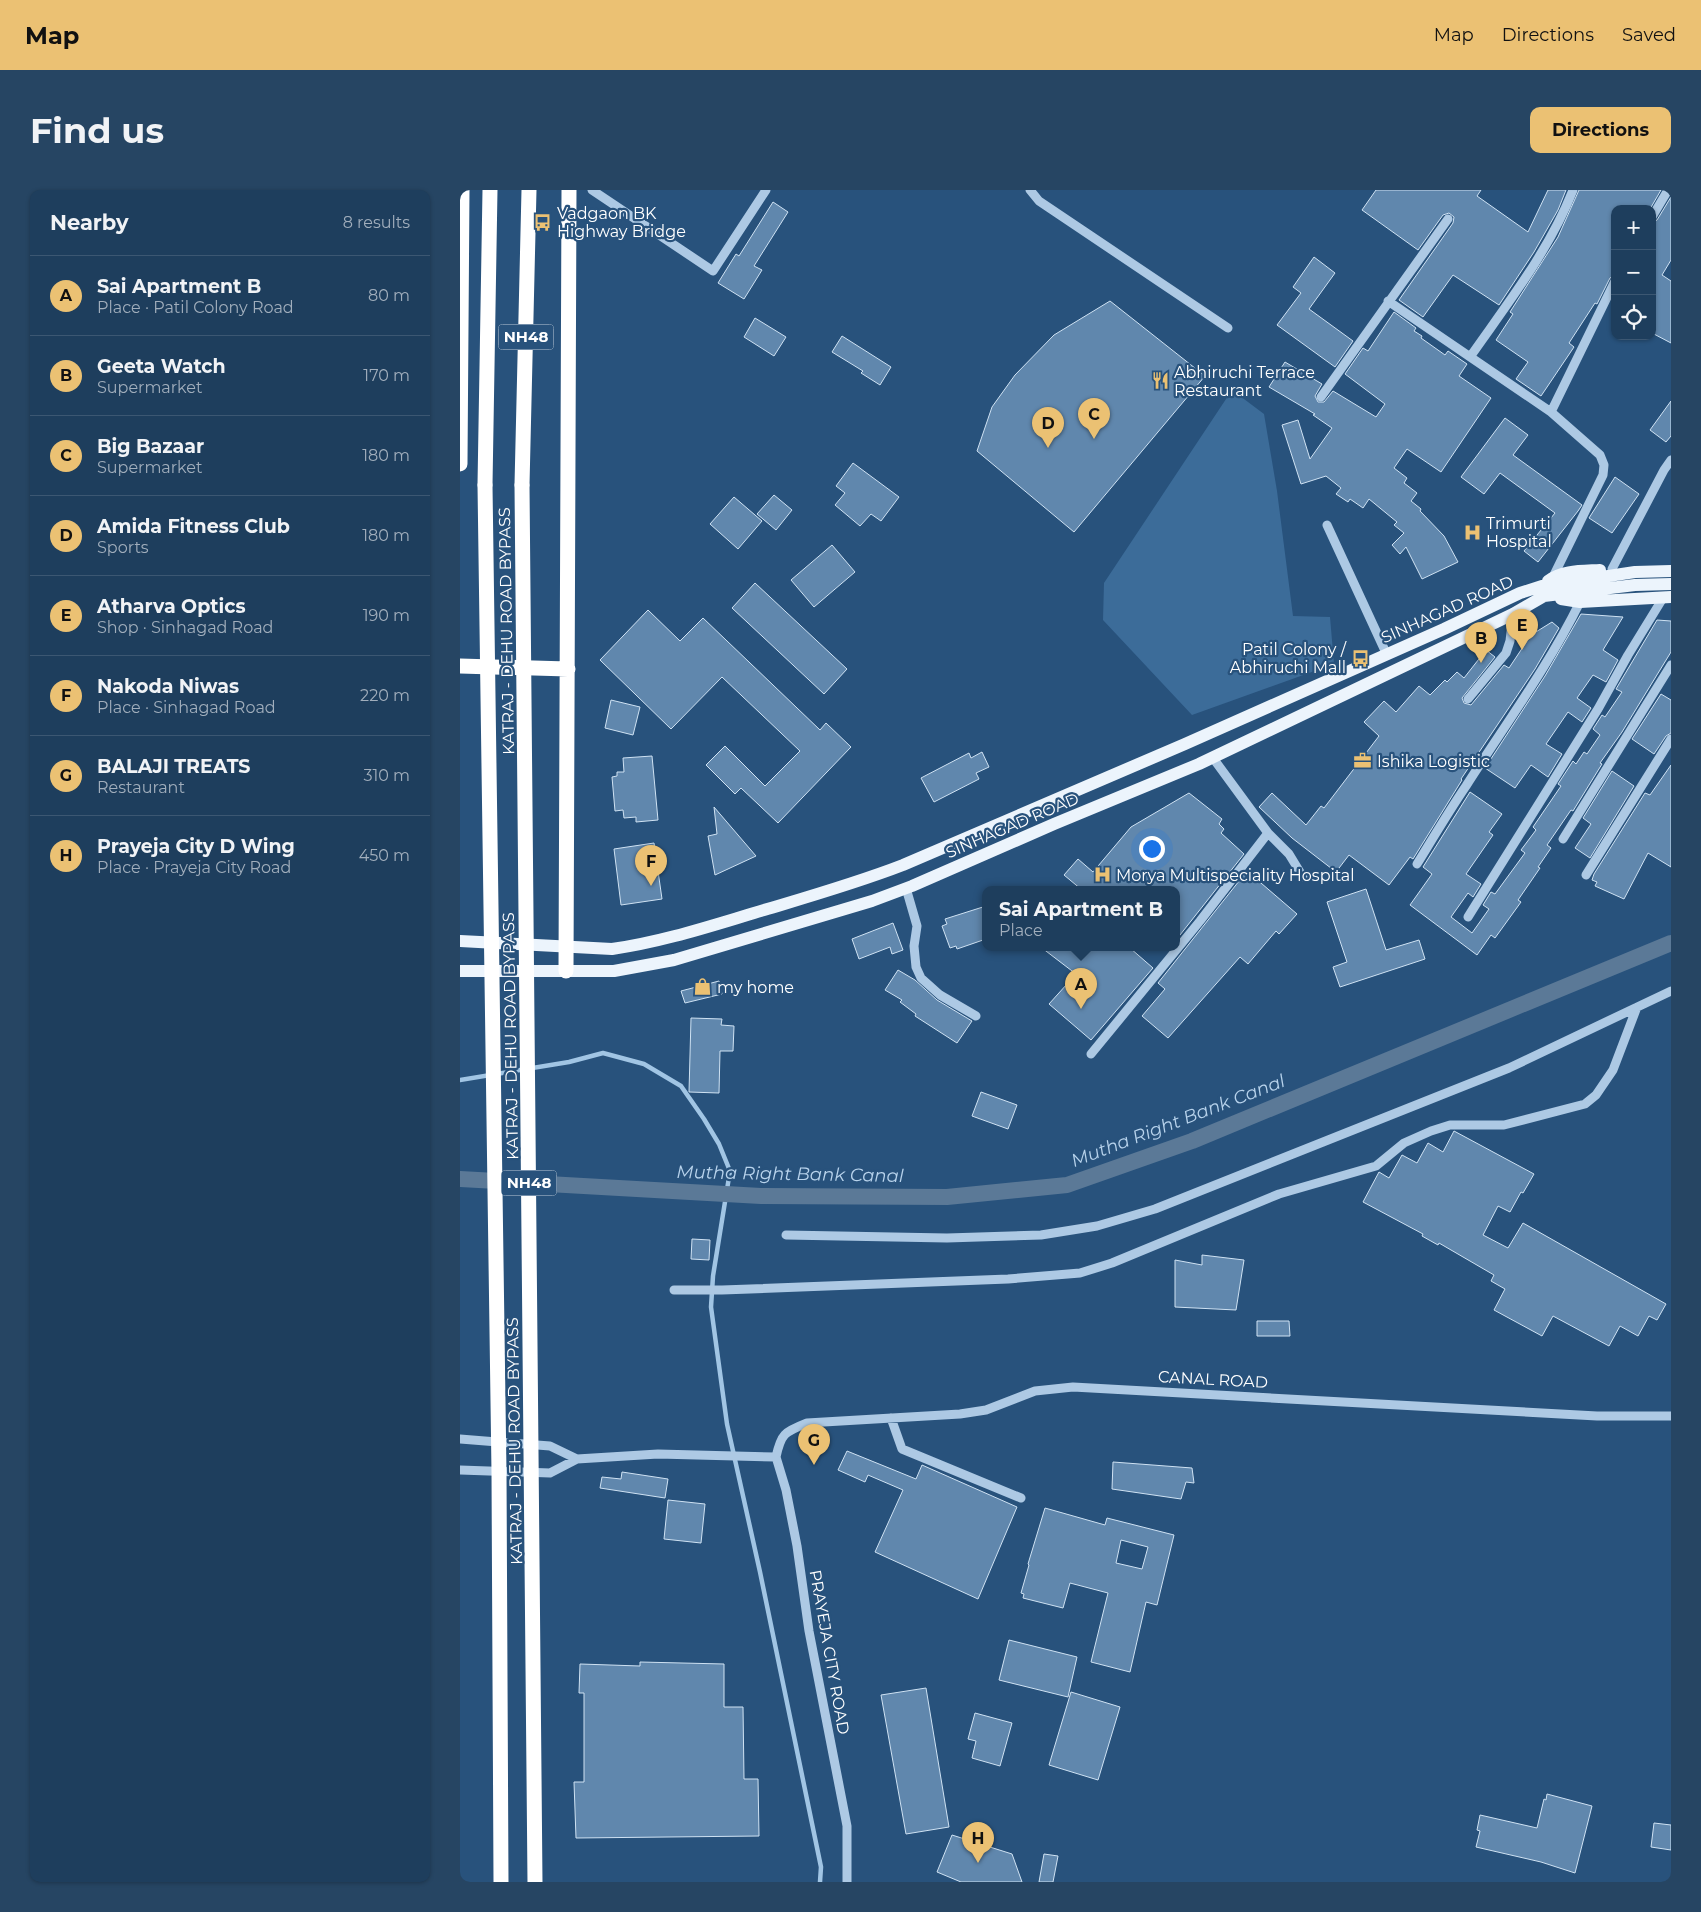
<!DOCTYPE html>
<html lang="en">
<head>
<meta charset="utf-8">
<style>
  body { margin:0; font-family:Montserrat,sans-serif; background:#264563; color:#f1f3f6 }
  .controls { position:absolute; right:15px; top:15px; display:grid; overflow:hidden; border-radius:10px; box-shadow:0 1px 4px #0004 }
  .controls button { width:45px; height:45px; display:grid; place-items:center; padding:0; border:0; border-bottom:1px solid #3c5772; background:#1e3e5d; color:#f1f3f6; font:25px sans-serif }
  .you { position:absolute; left:691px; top:658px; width:18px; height:18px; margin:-12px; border:4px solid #fff; border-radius:50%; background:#1a73e8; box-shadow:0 0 0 8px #1a73e833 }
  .badge { display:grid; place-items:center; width:32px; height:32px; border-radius:50%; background:#ebc173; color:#111; font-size:16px; font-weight:700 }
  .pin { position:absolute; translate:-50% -41px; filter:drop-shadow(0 1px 2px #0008) }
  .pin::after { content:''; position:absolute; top:26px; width:18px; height:15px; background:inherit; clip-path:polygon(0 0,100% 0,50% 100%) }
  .popup { position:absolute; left:522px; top:696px; width:198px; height:65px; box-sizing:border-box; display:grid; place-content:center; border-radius:10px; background:#1e3e5d; filter:drop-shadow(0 1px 4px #0005); font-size:16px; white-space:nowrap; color:#a1aebc }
  .popup b { font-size:19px; color:#f1f3f6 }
  .popup::after { content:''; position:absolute; left:50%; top:100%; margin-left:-10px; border:10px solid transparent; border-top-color:#1e3e5d }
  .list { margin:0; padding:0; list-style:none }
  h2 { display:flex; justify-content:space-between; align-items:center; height:65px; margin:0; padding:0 20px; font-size:21px }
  h2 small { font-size:16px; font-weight:400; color:#a1aebc }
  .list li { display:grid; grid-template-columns:32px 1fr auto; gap:15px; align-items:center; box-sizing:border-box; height:80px; padding:0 20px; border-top:1px solid #3c5772 }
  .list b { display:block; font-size:19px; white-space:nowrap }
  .list p { margin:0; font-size:16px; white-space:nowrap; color:#a1aebc }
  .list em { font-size:16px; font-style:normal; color:#a1aebc }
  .icon { flex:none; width:28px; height:28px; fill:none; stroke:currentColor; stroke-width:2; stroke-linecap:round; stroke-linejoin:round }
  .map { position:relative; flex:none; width:1211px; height:1692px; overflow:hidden; border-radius:10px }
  header { display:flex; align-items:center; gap:30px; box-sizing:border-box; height:70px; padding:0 25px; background:#ebc173; color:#111 }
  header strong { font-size:24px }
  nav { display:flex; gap:28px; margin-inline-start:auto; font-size:18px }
  .intro { display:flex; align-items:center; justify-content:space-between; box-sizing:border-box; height:120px; padding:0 30px }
  h1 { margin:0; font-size:35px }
  .button { padding:12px 22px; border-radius:10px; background:#ebc173; color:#111; font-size:18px; font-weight:700 }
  main { display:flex; gap:30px; padding:0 30px }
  aside { flex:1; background:#1e3e5d; border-radius:10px; box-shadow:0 1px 4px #0004 }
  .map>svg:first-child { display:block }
</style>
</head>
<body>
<header>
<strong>Map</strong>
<nav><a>Map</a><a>Directions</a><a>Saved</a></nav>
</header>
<div class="intro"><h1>Find us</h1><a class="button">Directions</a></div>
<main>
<aside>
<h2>Nearby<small>8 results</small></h2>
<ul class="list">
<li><span class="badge">A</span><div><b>Sai Apartment B</b><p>Place · Patil Colony Road</p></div><em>80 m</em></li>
<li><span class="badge">B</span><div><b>Geeta Watch</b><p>Supermarket</p></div><em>170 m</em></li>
<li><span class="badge">C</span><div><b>Big Bazaar</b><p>Supermarket</p></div><em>180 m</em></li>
<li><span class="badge">D</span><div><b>Amida Fitness Club</b><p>Sports</p></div><em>180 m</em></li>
<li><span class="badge">E</span><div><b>Atharva Optics</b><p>Shop · Sinhagad Road</p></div><em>190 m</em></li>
<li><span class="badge">F</span><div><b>Nakoda Niwas</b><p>Place · Sinhagad Road</p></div><em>220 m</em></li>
<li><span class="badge">G</span><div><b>BALAJI TREATS</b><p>Restaurant</p></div><em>310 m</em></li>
<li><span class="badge">H</span><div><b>Prayeja City D Wing</b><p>Place · Prayeja City Road</p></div><em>450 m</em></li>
</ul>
</aside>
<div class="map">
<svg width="1211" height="1692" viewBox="0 0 1211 1692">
  <rect width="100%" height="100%" fill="#28527c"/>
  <path fill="#3c6c99" d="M772 200 804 224 817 301 833 426 870 427 874 474 732 525 643 430 644 393Z"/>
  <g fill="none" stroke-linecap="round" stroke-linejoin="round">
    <path stroke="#a1c5e4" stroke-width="4.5" d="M0 890 109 872 143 863 184 874 221 896 244 929 259 954 270 981 253 1086 251 1117 267 1234 300 1382 361 1677 360 1692"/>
    <path stroke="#5b7997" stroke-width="16" d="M0 989 301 1006 487 1007 607 995 732 951 1211 753"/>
  </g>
  <path fill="#6087ad" stroke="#cfe2f3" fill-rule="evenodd" d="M916 0H1021L1017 6 1068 42 1088 0H1106L1098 20 1074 62 1039 115 993 85 963 127 939 110 993 33 994 27 989 23 983 25 958 60 902 20Z
    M1119 0H1201L1190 19H1155V85L1150 88 1137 114 1135 113 1109 153 1114 157 1081 206 1056 189 1068 172 1036 150 1053 124 1050 122 1098 47Z
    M1211 7V70L1202 85 1211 91V153L1192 143V33L1197 30Z
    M313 12 328 22 294 76 302 80 284 109 258 93 276 64 279 66Z
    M854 67 875 83 849 119 893 151 875 177 817 135 841 103 833 97Z
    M650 111 745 186 614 342 517 261 532 217 555 185 594 145Z
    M934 122 956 138 954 141 962 146 961 148 985 165 988 161 1007 174 999 186 1031 208 981 282 947 259 934 278 947 288 944 293 957 303 951 311 961 319 960 321 984 346 998 372 962 389 946 357 940 364 932 355 944 343 934 335 937 332 909 309 903 318 890 309 888 312 876 304 881 298 866 286 841 294 822 235 838 230 850 269 872 238 853 225 855 224 809 197 825 172 862 194 855 206 858 212H864L873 201 916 227 925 214 885 184 903 158 908 161Z
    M295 128 326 147 314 166 284 147Z
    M382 146 431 177 420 195 401 183 403 181 372 162Z
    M1211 211V246L1206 252 1190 240Z
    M1045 228 1068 245 1053 265 1122 315 1118 321 1078 372 1064 361 1095 323 1040 283 1024 304 1001 287Z
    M393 273 439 307 421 331 411 324 400 336 375 315 385 303 376 296Z
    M1155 287 1179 304 1152 343 1129 328Z
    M314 305 332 320 316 340 297 324Z
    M274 307 302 331 278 359 250 334Z
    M372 355 395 382 354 417 331 390Z
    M295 393 387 479 364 504 272 418Z
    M188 420 220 451 243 428 360 540 366 533 391 557 318 633 281 598 275 604 246 575 265 556 305 596 340 561 262 487 211 539 140 470Z
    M1121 424 1163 427 1143 460 1158 470 1146 492 1133 485 1117 508 1131 518 1122 532 1108 522 1086 554 1102 564 1088 587 1071 575 1055 598 1025 578 1085 486Z
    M1197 430 1211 431V462L1162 542 1140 573 1142 574 1113 621 1111 620 1087 655 1091 658 1078 677 1080 678 1058 710 1061 712 1035 748 1031 745 1017 765 950 715 972 684 963 677 1010 602 1042 624 1029 642 1033 645 1006 684 1021 694 1013 707 1008 703 991 727 1012 743 1029 719 1023 715 1031 702 1035 704 1065 663 1061 660 1076 640 1073 637 1101 596 1098 594 1113 571 1116 574 1124 562 1127 564 1140 545 1133 539 1142 525 1145 527 1162 502 1156 499Z
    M1092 432 1099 438 1075 479 1001 589 1002 590 953 669 950 667 929 695 889 665 876 682 832 648 799 617 812 603 846 635 861 616 864 618 919 546 904 532 924 511 936 522 959 496 970 505 985 490 987 492 997 482 1004 488 1026 460 1035 467 1002 508 1004 513 1011 515 1044 475 1049 478 1071 445Z
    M1201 504 1211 510V543L1206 546 1194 564 1172 549Z
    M151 510 180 517 173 545 145 538Z
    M522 562 529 577 516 583 519 589 474 612 461 588 509 563 511 568Z
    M192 566 198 630 176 632V627L164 628 163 620 155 621 152 587 157 586V582H164L163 568Z
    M1211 575V677L1188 663 1164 709 1135 696 1137 692 1132 690 1134 684 1185 603 1190 605Z
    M1152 581 1174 596 1130 668 1115 658 1131 634 1123 628Z
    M729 603 762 629 759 634 764 639 761 643 784 664 716 750V700H622L604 685 618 669 633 682 671 637Z
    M254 617 296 666 255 685 248 646 257 644Z
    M194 653 202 709 161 715 154 659Z
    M787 681 837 724 819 744 816 741 788 774 780 767 708 848 682 826 705 799 698 793Z
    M906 699 926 760 959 750 965 769 880 797 873 777 887 772 867 712Z
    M526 716V749L497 759 496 756 490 758 482 736 487 734 485 729Z
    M433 733 443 760 432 764 430 757 399 769 392 749Z
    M582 758H670L693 778 631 850 589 814 616 784Z
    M438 780 455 790 477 810 512 831 497 853 455 826 456 824 440 812 442 810 425 800Z
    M259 791 262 804 225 813 221 801Z
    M231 828 262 829 261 835 274 836 273 861H260L259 903 229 902Z
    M521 902 557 915 548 939 512 926Z
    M994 941 1074 984 1063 1003 1061 1002 1050 1022 1038 1016 1023 1045 1048 1058 1063 1033 1206 1114 1197 1130 1189 1126 1178 1146 1160 1136 1149 1156 1093 1126 1082 1146 1034 1120 1045 1099 1031 1091 1034 1085 979 1053 978 1055 962 1046 963 1044 903 1012 919 982 929 988 942 965 957 973 968 953 983 962Z
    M232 1049 250 1050 249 1070 231 1069Z
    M742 1065 784 1070 776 1120 715 1117V1070L742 1075Z
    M797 1131H829L830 1146H797Z
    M387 1261 456 1289 462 1275 557 1317 518 1409 415 1362 443 1300 408 1285 405 1292 378 1280Z
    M653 1272 732 1278 734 1293 726 1292 721 1309 652 1299Z
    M162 1282 208 1289 205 1308 140 1298 142 1287 161 1289Z
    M208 1310 245 1314 241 1353 204 1349Z
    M585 1318 645 1335 647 1328 714 1345 697 1415 686 1412 670 1482 631 1472 648 1403 610 1393 603 1418 563 1408 564 1404 561 1403 569 1375 568 1374ZM661 1350 688 1357 682 1379 656 1373Z
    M549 1450 617 1467 608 1507 539 1490Z
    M180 1472 264 1474V1517H283L284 1589H298L299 1646 116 1648 114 1592H124V1503H119L120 1474 180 1476Z
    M466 1498 489 1637 446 1644 421 1505Z
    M611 1502 660 1517 638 1590 589 1575Z
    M515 1523 552 1533 540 1576 512 1568 516 1551 508 1549Z
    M1087 1604 1132 1616 1115 1683 1081 1672 1016 1657 1020 1641 1017 1640 1020 1625 1077 1638 1084 1609 1086 1610Z
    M1194 1633 1211 1635V1660L1191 1657Z
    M492 1645 552 1664 562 1692H501L477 1682Z
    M584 1664 598 1666 593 1692H579Z"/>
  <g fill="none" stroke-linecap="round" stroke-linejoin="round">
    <path stroke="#adc9e4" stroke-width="9" d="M132 0 253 81 306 0
      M570 0 579 11 768 138
      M1192 27 1208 0
      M928 111 1091 222 1140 265 1144 275 1143 285 1093 387
      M1010 167C1047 114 1089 61 1113 0
      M861 207 988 29
      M1091 222 1155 91
      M867 335 927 465
      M1152 379 1204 280 1211 270
      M1008 509 1046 463 1050 451 1053 424
      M753 568 808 643 829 664 843 687
      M1103 649 1211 475
      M957 674C973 648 989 621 1006 596 1045 535 1088 477 1120 412
      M1126 685 1211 549
      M446 698 457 736 454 756 456 777 461 788 480 805 516 826
      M1008 727 1138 519 1168 465 1203 408
      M631 864 740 731 808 643
      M326 1045 487 1048 581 1045 637 1036 695 1019 1049 878 1211 801
      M214 1100H262L548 1089 620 1083 652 1073 819 1004 916 976 944 953 971 941 990 935H1044L1125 914 1136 905 1153 880 1177 817
      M431 1228 442 1259 561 1308
      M0 1249 90 1256 117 1269
      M316 1267C321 1244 324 1242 347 1233L500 1224 526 1220 575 1201 613 1197 1137 1226H1211
      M0 1280 90 1283 117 1269 198 1264 316 1267 326 1300 337 1356 349 1441 387 1636V1692"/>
    <path stroke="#ecf4fc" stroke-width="12" d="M1088 391C1102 380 1123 381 1140 380
      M1101 409 1120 412 1211 407
      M0 751 152 759C201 752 247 737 294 723 344 708 394 694 443 675L725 554 984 439 1060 403 1082 396 1175 382 1211 381
      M0 781H154L214 770 412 711 452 696 594 634 739 574 1053 424 1084 406 1175 395 1211 394"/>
    <path stroke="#fff" stroke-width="15" d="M0 274 2 0
      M25 295 30 0
      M62 295 69 0
      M0 476 108 479
      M106 781 109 0"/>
    <path stroke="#fff" stroke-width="15" d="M25 295 39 1282 41 1692
      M62 295 75 1692"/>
  </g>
  <defs>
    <symbol id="bus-bare" viewBox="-9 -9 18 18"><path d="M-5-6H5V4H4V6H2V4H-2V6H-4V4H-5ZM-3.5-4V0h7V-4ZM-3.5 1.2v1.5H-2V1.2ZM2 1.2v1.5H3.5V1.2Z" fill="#ebc173" stroke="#28527c" stroke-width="2.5" paint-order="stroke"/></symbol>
    <symbol id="restaurant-bare" viewBox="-9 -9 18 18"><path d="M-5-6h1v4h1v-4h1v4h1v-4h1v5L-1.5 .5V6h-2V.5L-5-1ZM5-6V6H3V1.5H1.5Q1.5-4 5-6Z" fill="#ebc173" stroke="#28527c" stroke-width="2.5" paint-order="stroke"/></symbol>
    <symbol id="hospital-bare" viewBox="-9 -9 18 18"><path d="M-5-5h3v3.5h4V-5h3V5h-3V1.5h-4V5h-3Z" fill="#ebc173" stroke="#28527c" stroke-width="2.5" paint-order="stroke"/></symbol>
    <symbol id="office-bare" viewBox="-9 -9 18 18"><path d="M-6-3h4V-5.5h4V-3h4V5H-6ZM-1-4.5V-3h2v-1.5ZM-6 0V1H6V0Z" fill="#ebc173" stroke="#28527c" stroke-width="2.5" paint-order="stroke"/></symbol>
    <symbol id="shop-bare" viewBox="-9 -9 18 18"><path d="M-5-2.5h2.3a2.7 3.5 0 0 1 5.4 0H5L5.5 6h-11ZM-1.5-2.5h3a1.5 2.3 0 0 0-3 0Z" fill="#ebc173" stroke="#28527c" stroke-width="2.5" paint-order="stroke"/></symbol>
  </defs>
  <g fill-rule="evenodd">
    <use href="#bus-bare" x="70" y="20" width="25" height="25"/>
    <use href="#restaurant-bare" x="688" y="178" width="25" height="25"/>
    <use href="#hospital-bare" x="1000" y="330" width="25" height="25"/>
    <use href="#bus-bare" x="888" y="456" width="25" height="25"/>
    <use href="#office-bare" x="890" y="558" width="25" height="25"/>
    <use href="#hospital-bare" x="630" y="672" width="25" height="25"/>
    <use href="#shop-bare" x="230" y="784" width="25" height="25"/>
  </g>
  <g text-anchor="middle" stroke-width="4.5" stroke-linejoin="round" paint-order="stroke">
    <g fill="#28527c" stroke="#becbd8" stroke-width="1">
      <rect x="38.5" y="134.5" width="55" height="25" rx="4"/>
      <rect x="41.5" y="980.5" width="55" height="25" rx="4"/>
    </g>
    <g font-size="15" font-weight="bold" fill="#fff">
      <text x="66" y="152">NH48</text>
      <text x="69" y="998">NH48</text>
    </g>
    <g font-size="16" fill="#fff" stroke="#28527c" text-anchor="start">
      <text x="97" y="29">Vadgaon BK<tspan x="97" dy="18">Highway Bridge</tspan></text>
      <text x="714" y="188">Abhiruchi Terrace<tspan x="714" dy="18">Restaurant</tspan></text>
      <text x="1026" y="339">Trimurti<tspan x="1026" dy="18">Hospital</tspan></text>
      <text x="886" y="465" text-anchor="end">Patil Colony /<tspan x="886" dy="18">Abhiruchi Mall</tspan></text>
      <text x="917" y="577">Ishika Logistic</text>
      <text x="656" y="691">Morya Multispeciality Hospital</text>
      <text x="257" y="803">my home</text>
    </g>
    <g font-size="16" fill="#fff" stroke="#28527c">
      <text transform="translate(987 419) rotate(-24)" y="6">SINHAGAD ROAD</text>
      <text transform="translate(46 441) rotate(-91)" y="6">KATRAJ - DEHU ROAD BYPASS</text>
      <text transform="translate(552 635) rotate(-23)" y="6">SINHAGAD ROAD</text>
      <text transform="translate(50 846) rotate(-91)" y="6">KATRAJ - DEHU ROAD BYPASS</text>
      <text transform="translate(753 1189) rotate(3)" y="6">CANAL ROAD</text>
      <text transform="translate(54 1251) rotate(-91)" y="6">KATRAJ - DEHU ROAD BYPASS</text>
      <text transform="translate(370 1462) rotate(80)" y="6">PRAYEJA CITY ROAD</text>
    </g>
    <g font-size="18" font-style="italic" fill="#b8d3ec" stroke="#28527c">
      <text transform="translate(718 931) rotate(-21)" y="6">Mutha Right Bank Canal</text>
      <text transform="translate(330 984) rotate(1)" y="6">Mutha Right Bank Canal</text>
    </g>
  </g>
</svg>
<div class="controls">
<button>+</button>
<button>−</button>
<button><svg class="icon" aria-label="locate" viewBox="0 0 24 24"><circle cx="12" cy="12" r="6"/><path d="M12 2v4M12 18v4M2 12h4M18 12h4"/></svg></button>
</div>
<div class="you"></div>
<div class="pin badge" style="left:621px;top:819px">A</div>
<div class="popup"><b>Sai Apartment B</b>Place</div>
<div class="pin badge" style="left:1021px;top:473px">B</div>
<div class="pin badge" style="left:634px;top:249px">C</div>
<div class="pin badge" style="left:588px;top:258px">D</div>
<div class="pin badge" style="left:1062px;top:460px">E</div>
<div class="pin badge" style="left:191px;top:696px">F</div>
<div class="pin badge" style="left:354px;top:1275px">G</div>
<div class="pin badge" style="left:518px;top:1673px">H</div>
</div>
</main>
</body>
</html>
